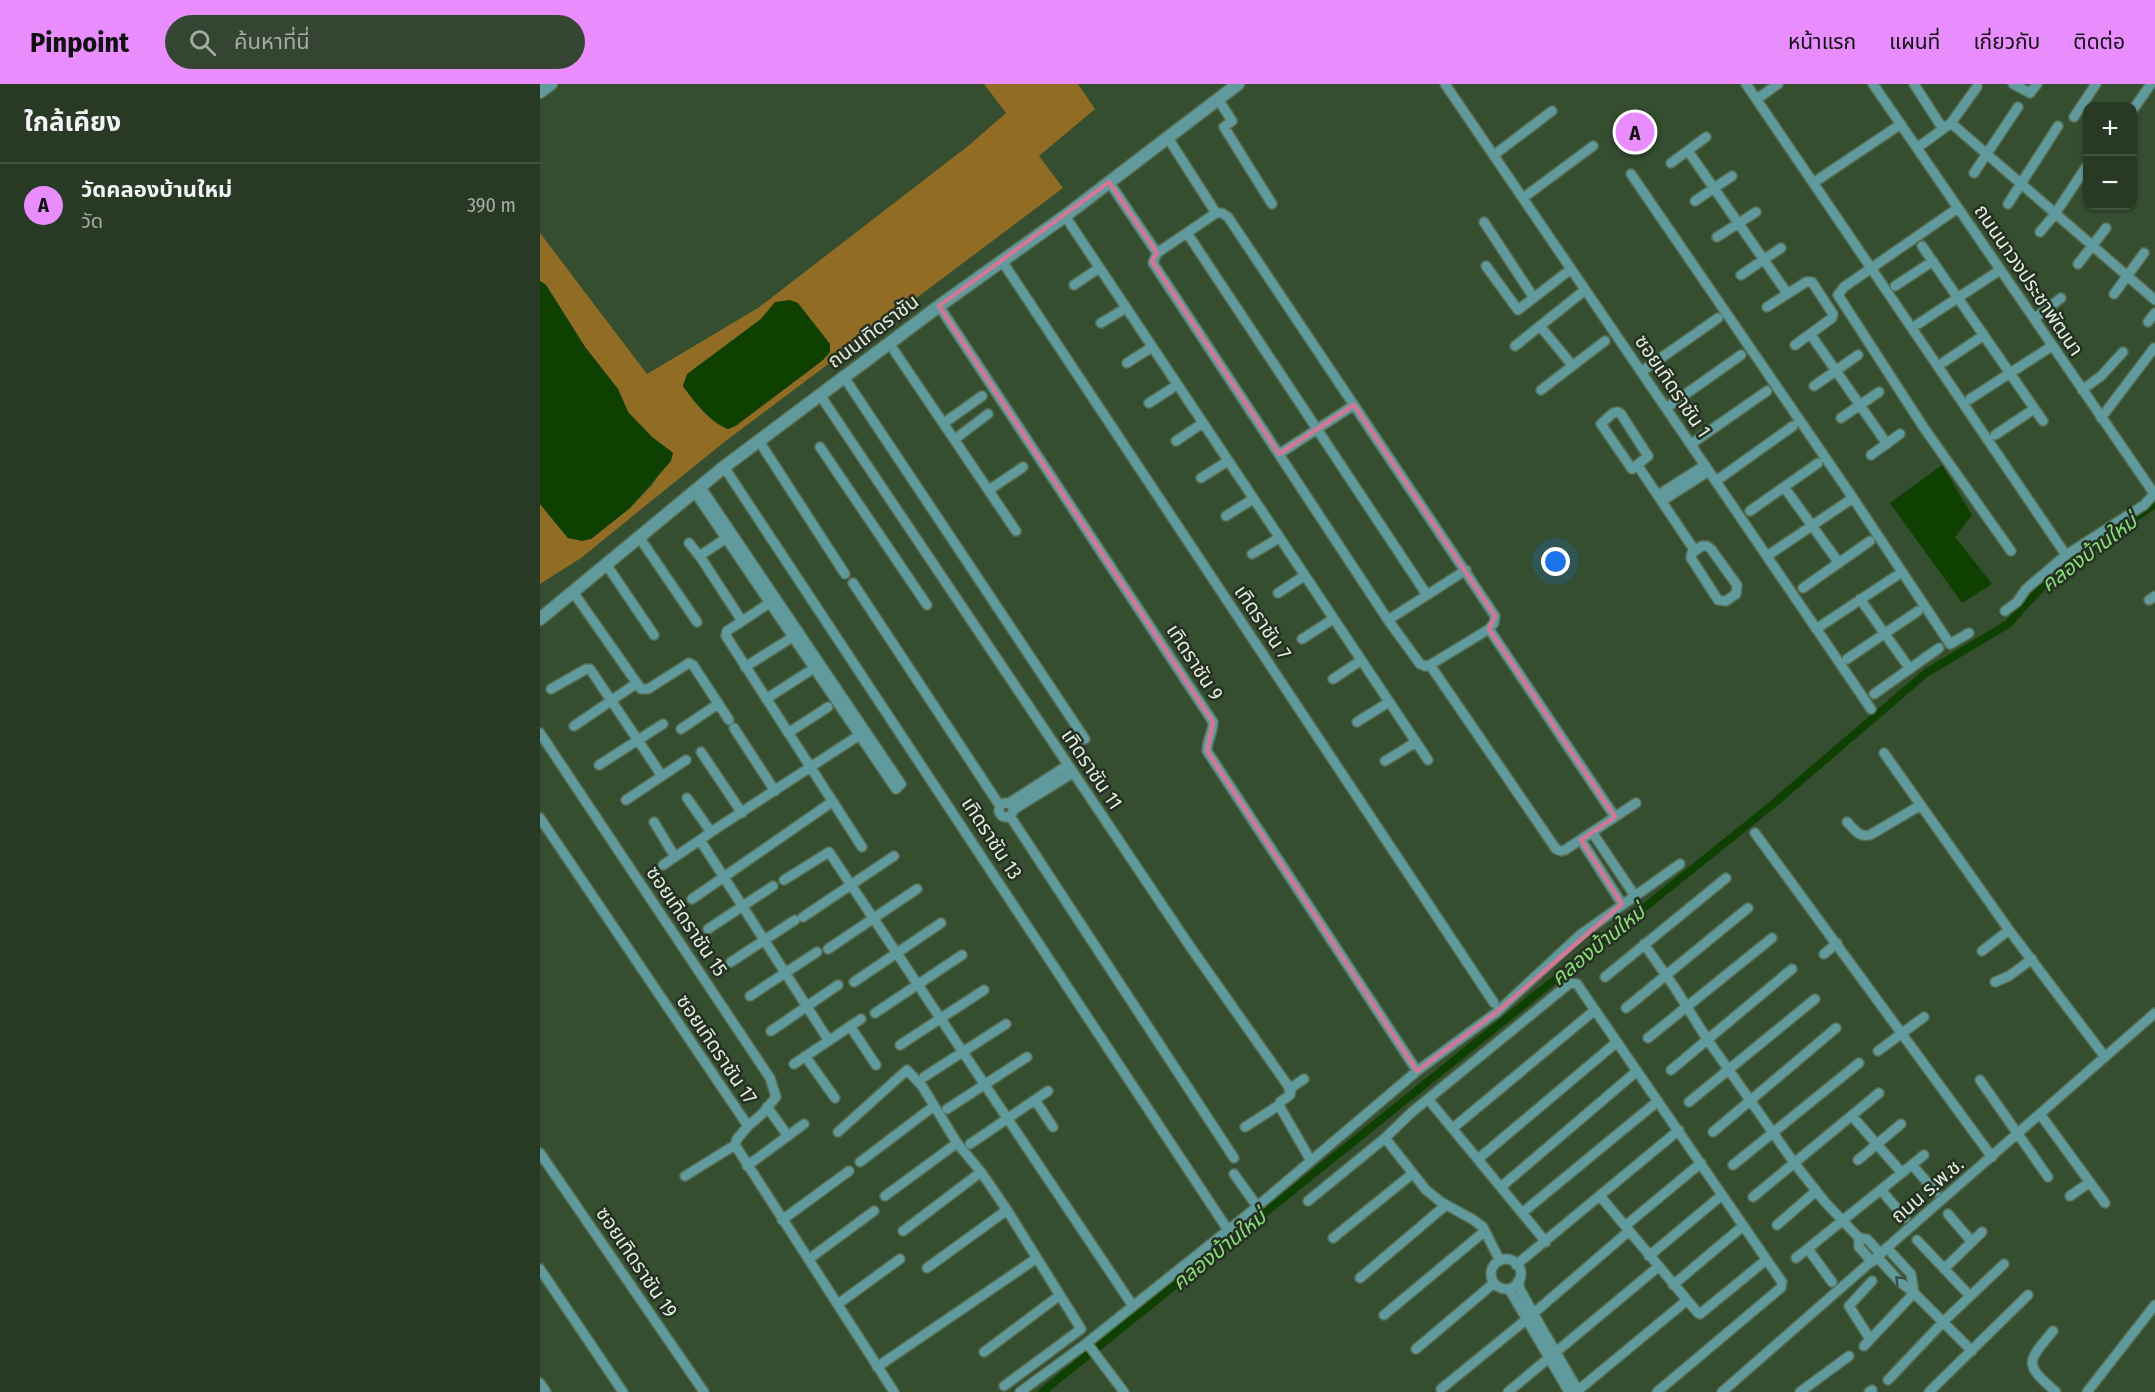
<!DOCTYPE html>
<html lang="th">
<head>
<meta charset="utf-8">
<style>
  body { margin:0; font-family:"Fira Sans Condensed","Noto Sans Thai",sans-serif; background:#344531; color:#f1f3f6 }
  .controls { position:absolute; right:18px; top:18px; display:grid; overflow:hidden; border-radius:12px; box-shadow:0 2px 4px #0004 }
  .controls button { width:54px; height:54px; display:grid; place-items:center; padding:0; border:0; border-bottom:2px solid #445441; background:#283a24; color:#f1f3f6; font:30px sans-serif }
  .you { position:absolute; left:1016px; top:478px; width:21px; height:21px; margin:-15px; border:4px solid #fff; border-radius:50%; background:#1a73e8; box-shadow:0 0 0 9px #1a73e833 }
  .badge { display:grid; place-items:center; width:39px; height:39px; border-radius:50%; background:#e98dfe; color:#111; font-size:20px; font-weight:700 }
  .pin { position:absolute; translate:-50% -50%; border:3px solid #fff; box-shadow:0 2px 6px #0006 }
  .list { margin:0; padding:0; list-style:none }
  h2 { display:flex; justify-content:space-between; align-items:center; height:78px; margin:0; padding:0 24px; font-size:26px }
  h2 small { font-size:20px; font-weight:400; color:#a5ada6 }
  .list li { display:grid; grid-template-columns:39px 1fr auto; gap:18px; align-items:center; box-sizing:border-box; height:84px; padding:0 24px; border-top:2px solid #445441 }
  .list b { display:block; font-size:22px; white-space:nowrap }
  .list p { margin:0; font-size:20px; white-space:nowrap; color:#a5ada6 }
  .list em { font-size:20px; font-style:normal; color:#a5ada6 }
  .icon { flex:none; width:33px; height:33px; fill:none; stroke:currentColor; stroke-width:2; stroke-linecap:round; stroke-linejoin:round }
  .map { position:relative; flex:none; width:1615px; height:1308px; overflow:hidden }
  header { display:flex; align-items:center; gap:36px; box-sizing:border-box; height:84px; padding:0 30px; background:#e98dfe; color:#111 }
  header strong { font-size:28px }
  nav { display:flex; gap:33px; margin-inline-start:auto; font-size:21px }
  .search { width:420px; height:54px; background:#344531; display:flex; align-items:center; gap:15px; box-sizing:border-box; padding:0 21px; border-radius:33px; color:#a5ada6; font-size:22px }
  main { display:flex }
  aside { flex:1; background:#283a24 }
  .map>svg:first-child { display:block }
</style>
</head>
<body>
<header>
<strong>Pinpoint</strong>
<div class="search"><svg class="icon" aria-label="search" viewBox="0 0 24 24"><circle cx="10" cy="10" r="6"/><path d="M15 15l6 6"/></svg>ค้นหาที่นี่</div>
<nav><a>หน้าแรก</a><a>แผนที่</a><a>เกี่ยวกับ</a><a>ติดต่อ</a></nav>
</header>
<main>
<aside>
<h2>ใกล้เคียง<small></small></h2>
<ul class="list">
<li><span class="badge">A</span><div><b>วัดคลองบ้านใหม่</b><p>วัด</p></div><em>390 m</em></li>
</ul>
</aside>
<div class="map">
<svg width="1615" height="1308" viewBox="0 0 1615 1308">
  <rect width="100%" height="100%" fill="#354e30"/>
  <path fill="#906c25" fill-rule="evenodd" d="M444 0H538L555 25 499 72 523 104 183 359 41 474 0 500V420L28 454 51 455 90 424 112 401 133 369 112 353 88 328 78 305 45 263 6 201 0 197V149L107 290 218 224 428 62 466 29ZM236 218 283 276 196 342 188 345C170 338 154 318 143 302L148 290 221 235Z"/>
  <path fill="#0e4101" d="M0 197 6 201 45 263 78 305 88 328 112 353 133 369 131 377 90 424 51 455 42 457 28 454 0 420Z
    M250 216 258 219 290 260V268L283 276 195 342 188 345C170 338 154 317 143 302L147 290 221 235 235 218Z
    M1402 381 1432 431 1415 453 1452 500 1422 519 1350 419Z"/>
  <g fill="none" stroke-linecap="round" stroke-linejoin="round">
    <path stroke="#0e4101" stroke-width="8" d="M502 1308 1232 721 1386 589 1468 540 1513 491 1615 420"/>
    <defs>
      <path id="minor" d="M905 0 1331 625
        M1206 0 1526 471
        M1333 0 1615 411
        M1374 0 1403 45
        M1473 0 1490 9 1497 0
        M678 15 692 37 684 43 732 120
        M1217 15 1238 0
        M1592 27 1611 0
        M1534 33 1556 0
        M1411 39 1615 216
        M628 54 676 129
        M1377 64 1411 39 1437 3
        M1148 67 1247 209
        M954 71 1012 27
        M1131 79 1166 53
        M1434 89 1478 23
        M1091 90 1313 414 1410 560 1429 549
        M1279 95 1361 40
        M569 98 617 169
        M983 114 1053 62
        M1155 117 1192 92
        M1468 120 1518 42
        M1418 124 1304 203 1298 211 1384 344 1471 467
        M676 129H682L688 133 955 532 954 539 949 545 890 581 885 582 880 580 848 536 613 179 617 169Z
        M525 132 888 676
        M944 138 994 214
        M1500 148 1515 130 1548 80
        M647 149 887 511
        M1177 153 1216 128
        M1382 162 1503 337
        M462 177 954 919
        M1538 180 1566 144
        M946 182 978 226 1031 185
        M1201 191 1241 164
        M534 201 559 184
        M1355 202 1393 177
        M1574 210 1604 169
        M399 222 673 638C673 649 667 656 667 667L877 987
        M1227 223 1266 198H1272L1293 230 1292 234 1255 261
        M1494 235 1521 214
        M1608 238 1615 229
        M561 239 586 224
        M1378 240 1460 186
        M1000 242 1032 281
        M1271 251 1347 360
        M349 259 476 447
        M975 262 1045 206
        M1404 278 1444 251
        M587 279 612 263
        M1101 288 1178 234
        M304 293 545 655
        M1274 302 1318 271
        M1001 306 1065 257
        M1542 306 1561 292 1583 268
        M280 311 649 861 751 1006 750 1011 740 1018V1023L771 1077
        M1430 315 1512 262
        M609 319 637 301
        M1126 324 1201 271
        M1078 328 1081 330 1108 372 1092 385 1061 340 1073 329Z
        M1301 334 1339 308
        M1561 334 1614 264
        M404 339 442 312
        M1455 351 1494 325
        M415 355 448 330
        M219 357 305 490
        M636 357 663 339
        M1151 360 1227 307
        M280 363 387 521
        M739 370 814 321
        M1331 371 1360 350
        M1098 382 1155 467
        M184 383 688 1146
        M661 394 688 377
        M1176 397 1253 342
        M1244 403 1299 479
        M449 406 483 383
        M154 407 356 705 361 700 160 402
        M1118 411 1165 381
        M1122 417 1169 387
        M1210 427 1278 379
        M686 432 713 415
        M191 451 161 471V474L202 537
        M99 453 157 538
        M149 459 161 474
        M1162 462H1167L1171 465 1197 501 1196 510 1186 517 1178 516 1151 474 1152 469Z
        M712 470 739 454
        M1227 472 1313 414
        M66 480 114 551
        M313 499 460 722
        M1263 504 1330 457
        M33 508 101 605H108L149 579 153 581 189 636
        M738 509 764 492
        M1320 515 1370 585
        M1609 516 1615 512
        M225 522 187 547 186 552 322 763
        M1465 527 1477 518 1486 505 1526 471 1604 421 1614 410
        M848 536 926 486
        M949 545 1075 733
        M1276 545 1356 492
        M762 555 793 535
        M1307 575 1378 527
        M890 581 1016 765 1021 767 1025 766 1096 719
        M205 583 248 556
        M793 595 820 577
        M11 605 46 585H50L122 692
        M1334 610 1399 564
        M226 615 268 588
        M817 638 849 618
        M34 642 97 599
        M194 644 235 707
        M141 645 178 620
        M0 649 230 994 236 1013 222 1030 208 1042
        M248 649 288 623
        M161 668 202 729
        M1344 669 1469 846 1565 973
        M845 677 876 658
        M59 681 123 640
        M147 714 171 748 160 756 289 957
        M86 716 146 676
        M459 726a7 7 0 1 1 14 0a7 7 0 1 1-14 0Z
        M469 719 528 681
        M473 726 533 689
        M470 732 694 1074
        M0 734 208 1042 197 1055 195 1061 354 1308
        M114 738 135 773
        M1307 738C1314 745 1319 754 1330 751L1381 721
        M171 748 324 648
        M1215 749 1452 1073
        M1041 756 1082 820
        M123 781 160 756
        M244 796 289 768 593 1222
        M1095 812 1140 780
        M152 815 292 718
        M263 833 354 772
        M168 845 233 802
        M1104 860 1135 904 1167 955 1255 1080 1285 1118 1319 1154 1327 1155 1341 1170
        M288 865 377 805
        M1442 867 1469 846
        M1284 870 1297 859
        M191 878 255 836
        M1065 893 1186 794
        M314 898 401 839
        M1455 898 1469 892 1492 875
        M210 912 277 868
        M1086 924 1208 824
        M335 929 422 871
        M310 942 336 981
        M231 947 298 901
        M1108 954 1232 854
        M360 961 444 906
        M1338 967 1384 933
        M265 972 295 1014
        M254 980 321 935
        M1131 986 1252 885
        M384 993 466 940
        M1440 996 1508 1093
        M749 1005 764 995
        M888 1015 1006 1158
        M495 1016 513 1043
        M1149 1018 1275 915
        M227 1023 248 1052
        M407 1025 487 973
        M1500 1030 1565 1119
        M1312 1032 1362 1089
        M705 1043 739 1021
        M913 1044 1055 926
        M298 1048 367 986 382 1002 417 1059 441 1088 467 1126 541 1245 464 1302
        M1173 1048 1296 944
        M845 1054 886 1106 901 1118 932 1135 943 1143 960 1177
        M430 1060 508 1007
        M0 1069 164 1308
        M938 1075 1077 958
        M1318 1076 1361 1040
        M320 1078 394 1022
        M1193 1081 1319 979
        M1372 1081 1396 1108
        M207 1082 264 1040
        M694 1090 717 1122
        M145 1092 195 1061
        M961 1103 1097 987
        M1341 1106 1365 1134
        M345 1112 417 1059
        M1060 1112 1158 1229 1160 1230 1226 1176
        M1530 1112 1550 1098
        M1213 1113 1339 1009
        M768 1117 845 1054 872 1028 1030 899 1037 900 1242 1198 1241 1204 1237 1207 1117 1308
        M982 1129 1118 1017
        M1408 1130 1432 1158
        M242 1136 309 1087
        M1237 1141 1276 1107
        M1085 1142 1161 1079
        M363 1147 441 1088
        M793 1154 872 1090
        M1319 1154V1163L1332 1178
        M1377 1156 1430 1212
        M1268 1165 1292 1198
        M1109 1172 1182 1111
        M1337 1173 1361 1199 1374 1209 1371 1190 1347 1164
        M1256 1174 1384 1071
        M269 1175 334 1127
        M951 1190a15 15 0 1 1 30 0a15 15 0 1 1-30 0Z
        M976 1181 1139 1046
        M387 1184 467 1126
        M0 1185 83 1308
        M1404 1185 1442 1148
        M820 1194 906 1121
        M978 1197 980 1205 993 1229 1039 1308
        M1133 1201 1203 1142
        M969 1205 1029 1308
        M298 1220 360 1175
        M844 1231 945 1147
        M1513 1247C1486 1279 1484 1280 1516 1308
        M1330 1255 1309 1222 1332 1197
        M547 1259 584 1308
        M1324 1262 1374 1209 1432 1267
        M876 1265 954 1199
        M444 1268 520 1211
        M337 1283 497 1174
        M1348 1296 1403 1238 1464 1180
        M0 1299 6 1308
        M901 1305 987 1235 1089 1147
        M480 1308 543 1262 707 1131 877 987 957 928 1040 851 1095 812 1052 748
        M968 1308 1118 1183
        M1036 1308 1146 1217
        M1182 1308 1615 929
        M1260 1308 1309 1272
        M1329 1308 1332 1306
        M1389 1308 1488 1211
        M1547 1308 1615 1221"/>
      <path id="tertiary" d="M0 8 11 0
        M0 535 184 383 399 222 525 132 698 0"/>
    </defs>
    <use href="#minor" stroke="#546b4f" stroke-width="12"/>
    <use href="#tertiary" stroke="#546b4f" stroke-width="15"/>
    <use href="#minor" stroke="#619a9d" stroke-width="9"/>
    <use href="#tertiary" stroke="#619a9d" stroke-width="12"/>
  </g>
  <defs><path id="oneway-chevron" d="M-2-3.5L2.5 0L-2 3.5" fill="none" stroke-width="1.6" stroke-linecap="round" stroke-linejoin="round" transform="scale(1.5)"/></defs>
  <use stroke="#375047" href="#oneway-chevron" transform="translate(1359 1196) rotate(-136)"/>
  <path fill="none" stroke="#d07996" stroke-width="4.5" stroke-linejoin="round" d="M569 98 617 169 612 177 739 370 814 321 955 532 949 545 1075 733 1041 756 1082 820 957 928 877 987 667 667 673 638 399 222Z"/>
  <g text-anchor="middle" stroke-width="5" stroke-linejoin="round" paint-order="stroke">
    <g font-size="20" fill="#e1f0dd" stroke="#253022">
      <text transform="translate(1489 196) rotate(56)" y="7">ถนนนาวงประชาพัฒนา</text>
      <text transform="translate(333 247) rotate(-37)" y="7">ถนนเทิดราชัน</text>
      <text transform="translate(1133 302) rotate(56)" y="7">ซอยเทิดราชัน 1</text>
      <text transform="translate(723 538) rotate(56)" y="7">เทิดราชัน 7</text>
      <text transform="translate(655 578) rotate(57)" y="7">เทิดราชัน 9</text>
      <text transform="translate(552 685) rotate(56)" y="7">เทิดราชัน 11</text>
      <text transform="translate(452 754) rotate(57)" y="7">เทิดราชัน 13</text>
      <text transform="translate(147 837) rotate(56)" y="7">ซอยเทิดราชัน 15</text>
      <text transform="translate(177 965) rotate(56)" y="7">ซอยเทิดราชัน 17</text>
      <text transform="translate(1387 1106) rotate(-41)" y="7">ถนน ร.พ.ช.</text>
      <text transform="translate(97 1178) rotate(56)" y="7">ซอยเทิดราชัน 19</text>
    </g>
    <g font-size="21" font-style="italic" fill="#88de76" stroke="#253022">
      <text transform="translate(1549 469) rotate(-37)" y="7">คลองบ้านใหม่</text>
      <text transform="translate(1058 861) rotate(-39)" y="7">คลองบ้านใหม่</text>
      <text transform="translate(679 1166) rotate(-39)" y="7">คลองบ้านใหม่</text>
    </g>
  </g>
</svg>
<div class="controls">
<button>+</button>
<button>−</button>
</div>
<div class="you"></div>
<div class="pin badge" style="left:1095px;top:48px">A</div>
</div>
</main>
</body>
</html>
